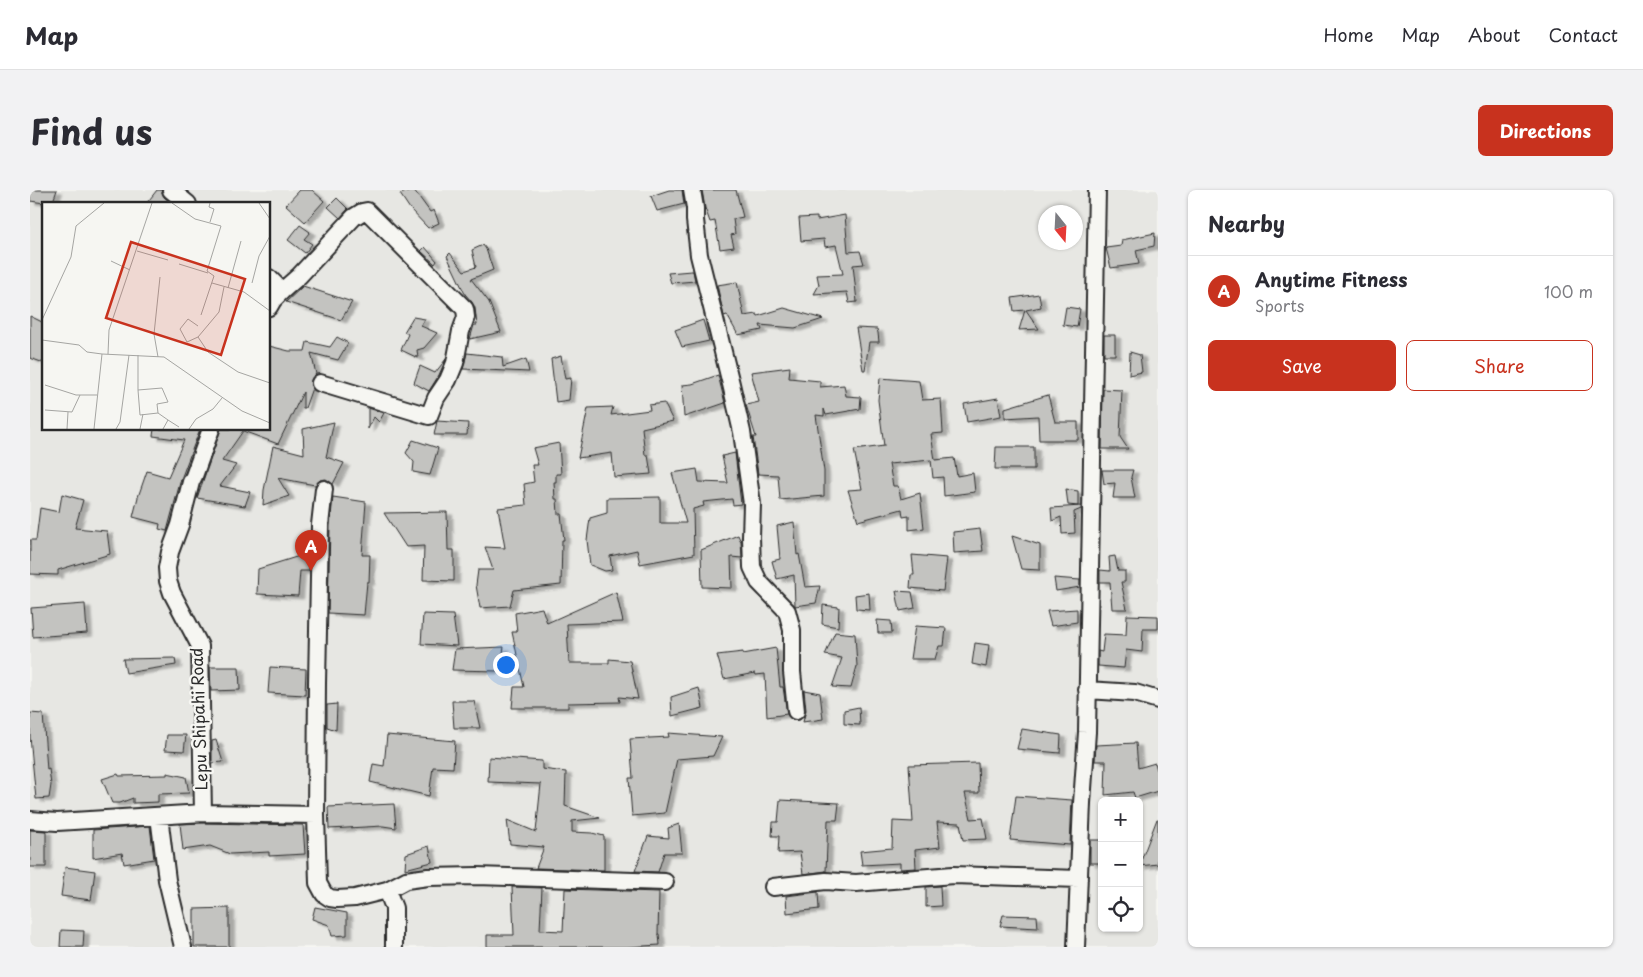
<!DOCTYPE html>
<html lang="en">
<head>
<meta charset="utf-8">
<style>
  body { margin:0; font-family:"Playpen Sans",sans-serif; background:#f2f2f3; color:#2b2b33 }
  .controls { position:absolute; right:15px; bottom:15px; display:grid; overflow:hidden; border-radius:8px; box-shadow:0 1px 4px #0004 }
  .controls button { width:45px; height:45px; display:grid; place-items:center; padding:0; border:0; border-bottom:1px solid #e1e1e2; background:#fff; color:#2b2b33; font:25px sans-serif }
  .compass { position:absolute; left:1008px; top:15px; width:45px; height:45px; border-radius:50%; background:#fff; box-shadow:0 1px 4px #0004; rotate:162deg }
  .you { position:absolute; left:475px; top:474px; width:18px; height:18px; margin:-12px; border:4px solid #fff; border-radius:50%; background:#1a73e8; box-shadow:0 0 0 8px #1a73e833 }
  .badge { display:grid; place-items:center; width:32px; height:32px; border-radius:50%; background:#c8321e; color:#fff; font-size:16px; font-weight:700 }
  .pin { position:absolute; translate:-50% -41px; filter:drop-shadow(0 1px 2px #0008) }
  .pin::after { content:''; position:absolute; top:26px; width:18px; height:15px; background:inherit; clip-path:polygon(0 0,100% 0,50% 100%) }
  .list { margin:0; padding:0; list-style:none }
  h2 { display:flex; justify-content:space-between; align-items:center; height:65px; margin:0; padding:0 20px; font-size:21px }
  h2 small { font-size:16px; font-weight:400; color:#7c7c81 }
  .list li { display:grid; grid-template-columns:32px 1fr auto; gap:15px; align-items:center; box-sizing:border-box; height:70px; padding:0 20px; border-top:1px solid #e1e1e2 }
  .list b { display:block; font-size:19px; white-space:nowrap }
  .list p { margin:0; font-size:16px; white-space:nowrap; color:#7c7c81 }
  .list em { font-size:16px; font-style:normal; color:#7c7c81 }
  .actions { display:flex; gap:10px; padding:15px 20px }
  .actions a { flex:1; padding:11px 0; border:1px solid #c8321e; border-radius:8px; text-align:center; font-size:18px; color:#c8321e }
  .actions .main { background:#c8321e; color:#fff }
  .icon { flex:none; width:28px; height:28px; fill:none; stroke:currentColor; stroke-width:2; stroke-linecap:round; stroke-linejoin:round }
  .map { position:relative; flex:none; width:1128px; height:757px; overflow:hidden; border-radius:8px }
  header { display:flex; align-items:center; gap:30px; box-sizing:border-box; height:70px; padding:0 25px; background:#fff; border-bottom:1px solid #e1e1e2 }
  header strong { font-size:24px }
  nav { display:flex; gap:28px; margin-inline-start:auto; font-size:18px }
  .intro { display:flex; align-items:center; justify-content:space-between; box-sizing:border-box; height:120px; padding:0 30px }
  h1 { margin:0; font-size:35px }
  .button { padding:12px 22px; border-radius:8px; background:#c8321e; color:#fff; font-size:18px; font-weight:700 }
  main { display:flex; gap:30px; padding:0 30px }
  aside { flex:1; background:#fff; border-radius:8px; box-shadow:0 1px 4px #0004 }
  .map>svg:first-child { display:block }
</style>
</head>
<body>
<header>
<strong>Map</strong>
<nav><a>Home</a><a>Map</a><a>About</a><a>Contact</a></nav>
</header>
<div class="intro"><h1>Find us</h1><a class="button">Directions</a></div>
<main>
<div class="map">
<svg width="1128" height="757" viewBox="0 0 1128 757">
  <defs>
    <filter id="shadow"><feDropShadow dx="5.5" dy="3" stdDeviation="1" flood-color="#0004"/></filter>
  </defs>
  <rect width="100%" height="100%" fill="#f6f6f2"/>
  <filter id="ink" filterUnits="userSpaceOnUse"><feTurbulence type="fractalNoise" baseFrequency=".02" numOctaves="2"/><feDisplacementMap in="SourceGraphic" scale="10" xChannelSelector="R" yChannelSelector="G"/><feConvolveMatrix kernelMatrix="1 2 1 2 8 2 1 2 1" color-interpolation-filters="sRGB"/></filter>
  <g filter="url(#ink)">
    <path fill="#e7e7e3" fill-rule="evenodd" d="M0 0H1128V757H0ZM14 14H239V239H14ZM1016 22H1046V52H1016ZM1072 611H1109V738H1072Z"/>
    <path fill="#c3c3c0" stroke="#2b2b2b" filter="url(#shadow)" d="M0 0H27L22 14 0 11Z
      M127 0H131L134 7 142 14H116Z
      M270 0H282L294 11 275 32 256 15Z
      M384 0 400 22 404 20 409 33 398 38 380 19 370 4Z
      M639 0H652L654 14 627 21 621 6Z
      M672 0H706L713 27 703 29 705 44 701 45 704 57 690 59 685 31 680 32 675 18Z
      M307 8 318 19 310 28 298 17Z
      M815 25 818 62 830 61 834 74 823 75 827 112 819 113 817 102 784 104 789 95 787 85 813 84 806 55 795 57 794 49 771 51 769 28 787 27V30Z
      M270 35 280 42 274 49 282 54 275 63 258 50Z
      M1125 43 1124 56 1106 60 1109 74 1081 78 1076 58 1091 56 1092 50Z
      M453 55 456 59 463 80 441 89 459 112 471 142 440 149 444 135H447L445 118 442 112 435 104 417 66 420 63 434 81 446 77 442 60Z
      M395 57 407 71 405 74 391 61Z
      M661 81H663L665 91 641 93 638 83Z
      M707 92 714 126 727 124 728 126 754 118 793 129 765 138 730 135 732 140 708 145 697 125 694 126 687 95Z
      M273 96 322 112 311 130 256 112Z
      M1009 104 1011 117 996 120 1009 139 989 140 995 120 984 121 982 108Z
      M1036 117 1050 119 1047 137 1033 135Z
      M0 126 14 133V173L0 168Z
      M383 127 395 129 391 136 407 143 394 158 387 160 388 168 371 160 378 144 374 142Z
      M673 130 679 151 652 157 645 140Z
      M826 138 847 139 848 143 849 152H839L835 180H833Z
      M1074 145H1085V165H1074Z
      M307 147 318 153 308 170 281 163 286 184 281 190 282 198 275 218H273V202L248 254 213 241 192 271 206 275 190 296 220 302 215 316 167 308 191 239H239V156L259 161H275L277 152 300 157Z
      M1100 162 1110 165 1112 182 1099 185Z
      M437 163 472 167 473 177 496 169 499 182 433 179Z
      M531 166 535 189 541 188 539 210 526 212 521 169Z
      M416 169 409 185 399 201 384 193 390 176 405 183Z
      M760 177 759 188 790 191V197L814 195 816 206 831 207 830 219 796 225 794 219V226L786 225 794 281V306L750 310 748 285 728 284 723 247H726L716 215 729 212 721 182Z
      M688 185 695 213 654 227 652 195 662 194Z
      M850 188 889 191 892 210 911 209 913 243 901 244 905 270 924 268 927 286 943 283 945 302 914 306 913 287 903 288 901 270 859 274 863 296H868L871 309 890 303 894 338 879 340V326L873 327 872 319 828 331 818 300 832 299 824 260 854 256 848 210Z
      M1073 199 1092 200 1090 247 1098 259H1072Z
      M1018 205 1025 232H1048V250H1009L1008 226 975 228V218Z
      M968 208 971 226 937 232 934 214Z
      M634 213 643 231 612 238 615 265H618L621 284 584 287 582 263 548 268 558 218 583 217 581 225 620 220 619 215Z
      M338 218 354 223 349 232 344 227 338 239Z
      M407 231 438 233 437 245H404Z
      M304 232 296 267 314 273 303 294 296 289 290 290 285 295 248 288 259 306 233 315 234 300 243 256 274 264 273 239Z
      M124 239H170L151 289 137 341 129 339 130 334 103 327 108 307 117 281 138 287 154 250 123 246Z
      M383 250 408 258 400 285 383 282 384 272 376 263Z
      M529 253 531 284H526V292H524L525 309H527L528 324H531L534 350H532L531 395 484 400 480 416 450 418 446 395 448 380H463L455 357 475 358 468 318 496 315 494 294 504 292 502 275H508L503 258Z
      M966 257H1004V279H965Z
      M705 263 711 314 703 315 702 309 673 312 674 316 663 319 664 364 610 374 607 360 580 366 582 380 575 381 560 375 557 350 560 328 577 323V308L630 307V333H656L642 283 667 279 669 292 698 293 692 266Z
      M1072 280H1103L1101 287 1105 308H1083L1085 293 1074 294Z
      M1036 299 1048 301V316L1038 315Z
      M32 304 53 310 45 338 77 341 80 364 28 380V385L0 384V350H6L10 318 29 322Z
      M303 307 336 312 332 365H340L339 392H337L334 425 298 423 300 336Z
      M1051 316V319L1044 322 1045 343 1032 344 1031 327 1022 331 1021 318Z
      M417 322 418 360H424V391L393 390 394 356 376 357 354 323Z
      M764 332 767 365 769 364 775 397 790 396 786 413 765 416 764 385 747 389 742 371 750 369 747 336Z
      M950 339 953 361 924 363 923 342Z
      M708 345 711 352 712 368 701 367 702 398 672 397 671 360Z
      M982 346 1010 355V380L991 379Z
      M279 363V381H270L268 406 227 404 228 379Z
      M882 365 917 368 913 401 880 398 881 385H884Z
      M1085 366 1088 381H1095V392H1091L1097 419H1082L1080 392H1070V380L1080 381 1079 367Z
      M1024 388 1050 390V397L1026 401Z
      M866 401 882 402 885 418 870 421Z
      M586 402 593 432 537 434 539 473H579V469L600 471 608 509 589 507 590 512 538 513V518H482L484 497H494L482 442H487L485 423 512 418 517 433Z
      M839 403 840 420 826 419 825 405Z
      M55 414 57 443 3 447 1 418Z
      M793 415 809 417 808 437 792 434Z
      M1047 419V432L1021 436 1017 421Z
      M393 424 423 425 427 456 391 454Z
      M1097 425 1128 426V439H1113L1112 462 1096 460 1094 478 1068 476V461L1072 462 1074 444 1096 445Z
      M847 430 861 431 862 443H848Z
      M885 436 916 438 914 456H909L905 469H880Z
      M805 442 825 444 827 476 821 498 802 497 812 468 795 465Z
      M945 453 959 455 956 477 942 474Z
      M474 457 470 481 422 480 425 459Z
      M746 458 750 497H753L757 524 737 527 735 484 726 485 725 483 694 489 687 465 713 462V464Z
      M145 468 146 475 96 483 93 469Z
      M180 477H209L210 500 181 501Z
      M240 477 276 479 275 505 238 503Z
      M669 498 673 518 642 526 641 507Z
      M774 500 790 503 793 529 773 532 776 520Z
      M422 511H444L450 538H424Z
      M307 514 306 540 297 537V515Z
      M829 517 830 535 814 534V520Z
      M0 523 13 524 17 580 19 579 21 595 19 608 6 609 0 547Z
      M992 539 1031 545 1030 563 987 559Z
      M638 543 692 547 683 566 647 569 635 623 602 626 599 588H603L600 549 639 547Z
      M137 545H156L154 561 135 560Z
      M357 545 425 551 423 578 403 577 399 606 340 592 343 574 354 576Z
      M186 550 193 572 182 573V551Z
      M1106 553 1108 578 1125 573 1128 583V601L1105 608 1103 602 1075 605 1076 571H1065L1066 555Z
      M459 567 512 571V579L536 582 535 616 570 628 542 631V642L562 643 574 646V680L506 678 514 657 480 654 477 630 506 642 511 594 458 592Z
      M948 573 949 603H935L941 629 953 628 957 649 933 650 930 633 907 632 910 657 885 660 886 678 870 679V673L832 675 830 661 862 658 863 631 883 632 879 575Z
      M137 583 156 587 159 603 128 604V612L103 613V608L90 613H82L72 589 88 584 89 586 137 585Z
      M986 606 1042 610 1040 655 980 650Z
      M750 610 809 613 807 630H798L796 681 773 684 770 662 748 663 749 646H742L743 632H748Z
      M364 614 366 638 353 636 299 639 298 617Z
      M1127 629H1128V674L1109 676Z
      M173 633 273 635 275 664 239 666V662L200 664 180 656 153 660 150 634Z
      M649 634 652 663H634L628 682 605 681 618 646 639 648 638 638Z
      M120 636 124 669 94 674 92 663 63 668V640Z
      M0 640 16 641V677H0Z
      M1060 650H1072V673H1060Z
      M399 656 402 672 375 679 376 664Z
      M35 677 65 681 61 710 31 706Z
      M910 696 911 716 896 717V697Z
      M482 697 512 698 510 740 533 741 535 699 629 702 628 744H629L630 755 597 757H457V745H484Z
      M788 702 789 719 757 723 756 706Z
      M285 717 317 723V745L302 746 299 735 282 729Z
      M199 718V757H164V719Z
      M973 725 1007 726 1008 738 970 736Z
      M31 740 54 741 53 757H30Z"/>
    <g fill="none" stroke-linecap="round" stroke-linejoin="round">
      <defs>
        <path id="minor" d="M141 0 158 14
          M662 0 665 18V30L669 65 701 194 712 242 722 314 721 347 722 377 729 392 757 421 762 440V482L766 521
          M239 88 252 101 243 110 239 117
          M252 101 269 86 324 27 332 22 337 21 435 119 436 127 431 141 425 173 418 190 406 208 399 226 290 193
          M294 299 290 335 287 493 286 625 288 693 294 704 300 708 307 709 325 708 357 700 364 718V757
          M1057 500 1105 503 1128 510
          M173 623 170 456 142 403 138 391 137 378 140 362 150 335 161 292 164 286 181 239
          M129 626 137 690 153 757
          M0 630 27 632 173 623 286 625
          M743 697 796 691 826 693 923 685 1049 689
          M357 700 376 690 398 687 447 686 635 692
          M1046 757 1052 613 1057 542 1067 0"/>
      </defs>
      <use href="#minor" stroke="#2b2b2b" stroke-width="20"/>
      <use href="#minor" stroke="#f6f6f2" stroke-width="16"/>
    </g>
  </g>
  <g text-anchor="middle" stroke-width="5" stroke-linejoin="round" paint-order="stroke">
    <g font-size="16" fill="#2b2b2b" stroke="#f6f6f2">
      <text transform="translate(169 529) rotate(-92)" y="6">Lepu Shipahi Road</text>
    </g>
  </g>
  <g transform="translate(12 12)">
    <rect width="228" height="228" fill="#f6f6f2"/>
    <path fill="none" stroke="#a5a5a2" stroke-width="1" d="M130 1 153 17 179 24 165 69 172 74 159 113M168 1 167 5 172 7 168 20M217 1 228 17M95 49 126 58M69 59 88 68M137 62 166 71M170 81 202 90 228 109M210 81 217 54 228 34M182 85 177 110 156 135 166 150 196 170 228 181M186 86 199 39M0 118 29 55 34 24 62 1M156 124 146 117 138 127 145 140 156 135M0 138 37 143 45 150 60 152 122 155 200 209 228 221M66 152 67 128 110 1M96 153V188L120 186 126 200 115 202 116 211 126 218M116 155 112 132 118 75M3 183 34 193H55M96 188 98 213 116 211M3 208 30 210 38 193M25 227 26 210M52 227 60 152M74 227 78 220 87 153M98 227 101 212M121 227 126 218 137 225M147 227 154 217 171 207 180 196"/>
    <path fill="#c8321e" fill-opacity="0.15" stroke="#c8321e" stroke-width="2.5" d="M89 40 203 77 179 153 64 116Z"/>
    <rect width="228" height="228" fill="none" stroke="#2b2b2b" stroke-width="2.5"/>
  </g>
</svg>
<div class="controls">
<button>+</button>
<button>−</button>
<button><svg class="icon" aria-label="locate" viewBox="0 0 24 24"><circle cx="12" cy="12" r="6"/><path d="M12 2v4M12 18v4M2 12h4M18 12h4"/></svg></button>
</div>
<svg class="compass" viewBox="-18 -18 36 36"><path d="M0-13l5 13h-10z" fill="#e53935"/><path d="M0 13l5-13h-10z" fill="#7c7c81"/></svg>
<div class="you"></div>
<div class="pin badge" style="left:281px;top:381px">A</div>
</div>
<aside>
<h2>Nearby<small></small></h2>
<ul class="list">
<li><span class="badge">A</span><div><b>Anytime Fitness</b><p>Sports</p></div><em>100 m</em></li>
</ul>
<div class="actions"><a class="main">Save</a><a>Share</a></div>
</aside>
</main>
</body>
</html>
